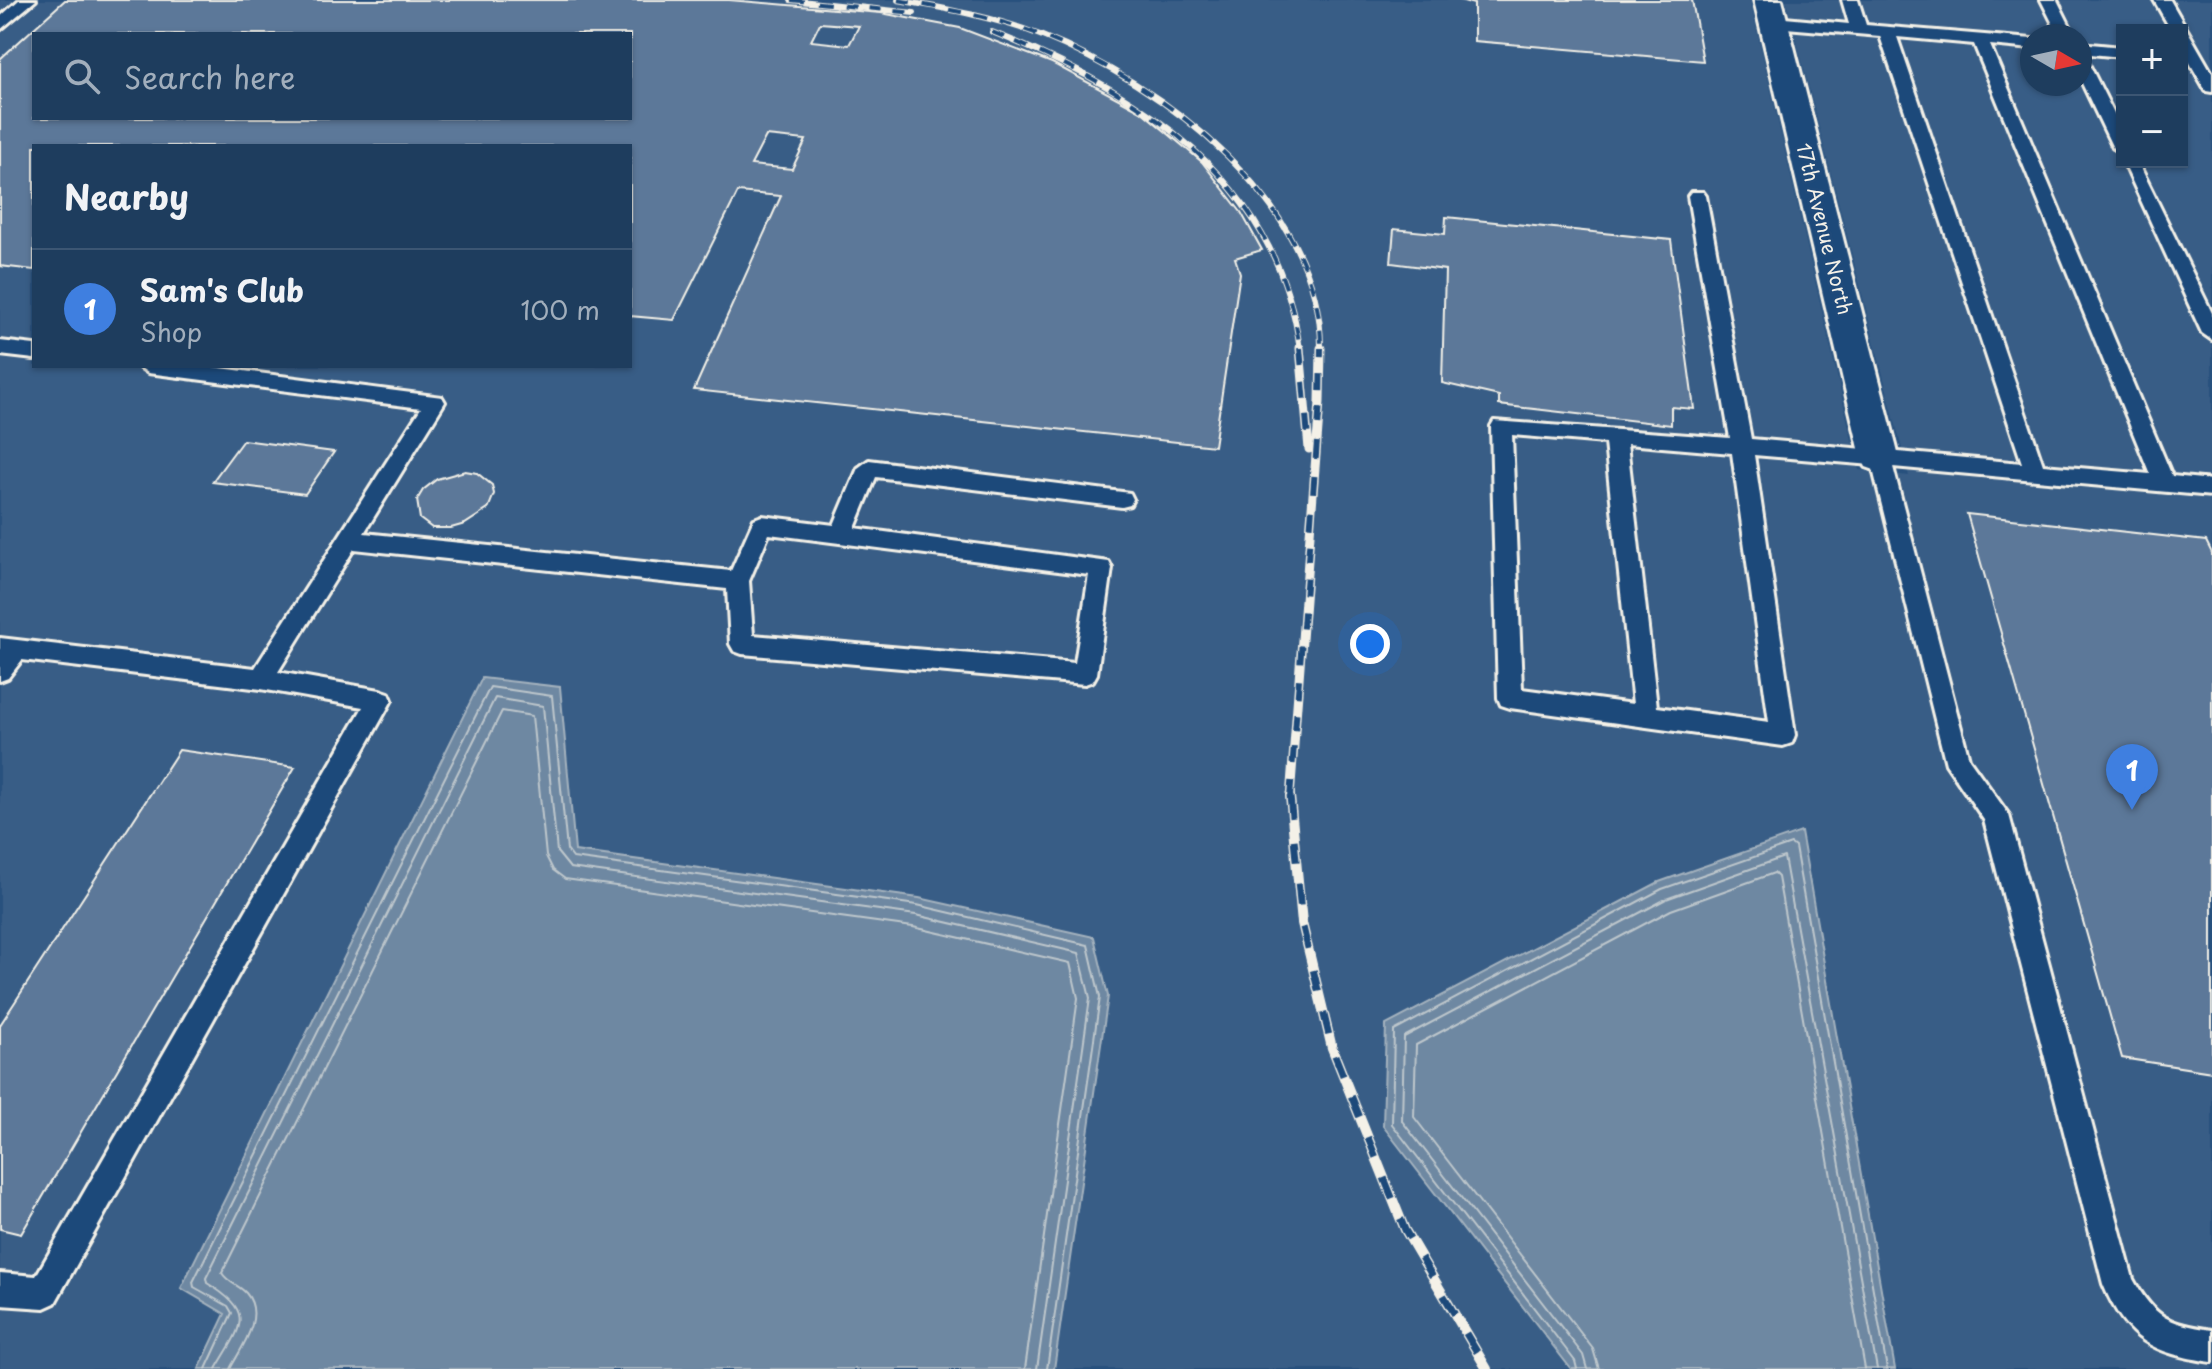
<!DOCTYPE html>
<html lang="en">
<head>
<meta charset="utf-8">
<style>
  body { margin:0; font-family:"Playpen Sans",sans-serif; background:#264464; color:#f1f3f6 }
  .controls { position:absolute; right:24px; top:24px; display:grid; overflow:hidden; border-radius:0px; box-shadow:0 2px 6px #0004 }
  .controls button { width:72px; height:72px; display:grid; place-items:center; padding:0; border:0; border-bottom:2px solid #3c5673; background:#1e3d5e; color:#f1f3f6; font:40px sans-serif }
  .compass { position:absolute; left:2020px; top:24px; width:72px; height:72px; border-radius:50%; background:#1e3d5e; box-shadow:0 2px 6px #0004; rotate:99deg }
  .you { position:absolute; left:1370px; top:644px; width:28px; height:28px; margin:-20px; border:6px solid #fff; border-radius:50%; background:#1a73e8; box-shadow:0 0 0 12px #1a73e833 }
  .badge { display:grid; place-items:center; width:52px; height:52px; border-radius:50%; background:#90b9f0; color:#fff; font-size:26px; font-weight:700 }
  .pin { position:absolute; translate:-50% -66px; filter:drop-shadow(0 2px 4px #0008) }
  .pin::after { content:''; position:absolute; top:42px; width:28px; height:24px; background:inherit; clip-path:polygon(0 0,100% 0,50% 100%) }
  .list { margin:0; padding:0; list-style:none }
  h2 { display:flex; justify-content:space-between; align-items:center; height:104px; margin:0; padding:0 32px; font-size:34px }
  h2 small { font-size:26px; font-weight:400; color:#a1aebc }
  .list li { display:grid; grid-template-columns:52px 1fr auto; gap:24px; align-items:center; box-sizing:border-box; height:120px; padding:0 32px; border-top:2px solid #3c5673 }
  .list b { display:block; font-size:30px; white-space:nowrap }
  .list p { margin:0; font-size:26px; white-space:nowrap; color:#a1aebc }
  .list em { font-size:26px; font-style:normal; color:#a1aebc }
  .icon { flex:none; width:44px; height:44px; fill:none; stroke:currentColor; stroke-width:2; stroke-linecap:round; stroke-linejoin:round }
  .map { position:relative; flex:none; width:2212px; height:1369px; overflow:hidden }
  .search { position:absolute; background:#1e3d5e; box-shadow:0 2px 6px #0004; left:32px; top:32px; width:600px; height:88px; display:flex; align-items:center; gap:20px; box-sizing:border-box; padding:0 28px; border-radius:0px; color:#a1aebc; font-size:30px }
  .panel { position:absolute; background:#1e3d5e; box-shadow:0 2px 6px #0004; left:32px; top:144px; width:600px; height:224px; border-radius:0px }
  .map>svg:first-child { display:block }
</style>
</head>
<body>
<div class="map">
<svg width="2212" height="1369" viewBox="0 0 2212 1369">
  <rect width="100%" height="100%" fill="#28517e"/>
  <filter id="ink" filterUnits="userSpaceOnUse"><feTurbulence type="fractalNoise" baseFrequency=".0125" numOctaves="2"/><feDisplacementMap in="SourceGraphic" scale="16" xChannelSelector="R" yChannelSelector="G"/><feConvolveMatrix kernelMatrix="1 2 1 2 8 2 1 2 1" color-interpolation-filters="sRGB"/></filter>
  <g filter="url(#ink)">
    <path fill="#375d86" fill-rule="evenodd" d="M0 0H1750L1859 470 1909 476 1786 0H2212V1369H1895L1800 832 1659 882 1386 1026 1384 1127 1571 1369H1054L1094 937 919 898 575 851 560 688 181 1289 225 1314 199 1369H0ZM2122 30H2182V162H2122ZM34 34H630V118H34ZM2032 36H2080V84H2032ZM34 146H630V366H34Z"/>
    <path fill="#6e88a2" stroke="#a4b2be" stroke-width="2" d="M482 678 560 687 575 851 919 898 1094 937 1108 996 1054 1369H199L225 1314 181 1288Z
      M1801 832 1895 1369H1571L1383 1126 1386 1025 1659 882Z"/>
    <g fill="none" stroke-linecap="round" stroke-linejoin="round">
      <path stroke="#bec7cc" stroke-width="2" d="M206 1369 232 1313 228 1306 194 1287 193 1282 490 687 552 696 567 850 573 858 917 905 1088 945 1100 997 1047 1369
        M216 1369C241 1326 257 1314 207 1283L206 1278 495 698 543 706 557 852 570 868 916 915 1079 953 1090 998 1037 1369
        M230 1369C241 1348 266 1316 246 1293 239 1285 228 1283 222 1273L502 711 532 716 546 856 553 870 565 879 913 927 1070 963 1078 998 1025 1369
        M1577 1369 1575 1361 1392 1124 1394 1031 1662 889 1791 844 1795 847 1887 1369
        M1587 1369 1583 1355 1402 1121 1404 1037 1666 899 1784 857 1877 1369
        M1599 1369 1593 1349 1414 1117 1416 1045 1671 910 1774 873 1778 877 1865 1369"/>
    </g>
    <path fill="#5b7899" stroke="#f4f1e8" stroke-width="2" fill-rule="evenodd" d="M65 0H729L881 13 960 28 1052 63 1141 111 1202 162 1241 212 1262 250 1235 258 1240 273 1214 446 694 390 781 196 738 192 674 320 630 316V146H34V270L0 266V59ZM820 23 859 26 849 45 811 41ZM34 34H630V118H34ZM766 136 806 140 792 169 751 165Z
      M1460 0H1692L1703 61 1474 41V4Z
      M1446 217 1671 240 1694 409 1671 407V425L1499 405V396L1442 383 1445 270 1391 263 1394 229 1445 234Z
      M243 440 334 452 305 494 212 482Z
      M465 471 477 473 492 485 494 494 488 509 465 524 451 528H432L420 519 417 500 423 490 437 479Z
      M1967 514 2206 541 2212 553V1072L2122 1058Z
      M179 750 295 767 21 1234 0 1229V1025Z"/>
    <g fill="none" stroke-linecap="round" stroke-linejoin="round">
      <defs>
        <path id="lane" d="M19 0H36L0 30V17Z
          M1842 0H1858L1866 25 2032 39V49L1990 45 2172 476 2212 480V496L1893 467 1969 759 2009 815 2133 1279C2155 1319 2168 1323 2212 1330V1362C2153 1353 2127 1341 2103 1284L1984 820 1946 764 1872 465 1754 455 1795 735 1792 743 1783 746 1510 708 1501 705 1498 698 1491 426 1494 421 1730 438 1688 196 1691 192H1703L1706 196 1751 439 2022 463 1880 36 1774 27 1766 22 1774 17 1849 24ZM1897 37 1974 44 2150 474 2043 465ZM1512 435 1605 443 1633 704 1522 689ZM1627 444 1732 453 1769 722 1657 707Z
          M2041 0H2057L2075 36H2059Z
          M2154 0H2170L2212 73V92L2206 91 2182 49V30H2171Z
          M2080 43 2122 47V57L2080 53Z
          M2080 57 2088 62 2122 130V153L2113 148 2080 79Z
          M2122 159 2138 162 2212 313V340L2202 333Z
          M0 341 34 345V359L0 355Z
          M138 366H205L442 397 445 402 364 533 731 571 754 519 762 516 834 525 858 468 869 460 1130 493 1133 499 1130 505 1122 507 876 477 855 528 1109 562 1112 568 1097 674 1093 681 1085 684 742 654 734 651 730 644 727 589 354 549 278 672 380 690 389 693 392 700 55 1303 44 1308 0 1305V1273L36 1276 363 707 261 689 22 660 8 678 0 681V638L255 668 421 408 148 373ZM769 534 1089 575 1075 663 753 635 749 581Z"/>
        <path id="street" d="M1754 0H1782L1899 457 1894 467 1880 472 1866 467 1861 457Z"/>
      </defs>
      <use href="#lane" stroke="#f4f1e8" stroke-width="6"/>
      <use href="#street" stroke="#f4f1e8" stroke-width="6"/>
      <use href="#lane" fill="#1f4a7a" fill-rule="evenodd"/>
      <use href="#street" fill="#1f4a7a" fill-rule="evenodd"/>
      <defs>
        <path id="rail-far2" d="M791 0 914 13
          M898 0C946 9 995 17 1040 35 1163 84 1323 204 1321 350
          M992 32C1138 90 1279 180 1300 350"/>
        <path id="rail-far1" d="M1300 348 1309 449
          M1290 798 1320 402 1321 348"/>
        <path id="rail" d="M1290 796 1302 923 1332 1048 1405 1230 1487 1369"/>
      </defs>
      <use href="#rail-far2" stroke="#f4f1e8" stroke-width="6"/>
      <use href="#rail-far1" stroke="#f4f1e8" stroke-width="9"/>
      <use href="#rail" stroke="#f4f1e8" stroke-width="10"/>
      <use href="#rail-far2" stroke="#1f4a7a" stroke-width="4" stroke-dasharray="13" stroke-linecap="butt"/>
      <use href="#rail-far1" stroke="#1f4a7a" stroke-width="6" stroke-dasharray="17" stroke-linecap="butt"/>
      <use href="#rail" stroke="#1f4a7a" stroke-width="7" stroke-dasharray="22" stroke-linecap="butt"/>
    </g>
  </g>
  <g text-anchor="middle" stroke-width="6" stroke-linejoin="round" paint-order="stroke">
    <g font-size="20" fill="#f4f1e8" stroke="#1f4a7a">
      <text transform="translate(1824 229) rotate(76)" y="7">17th Avenue North</text>
    </g>
  </g>
</svg>
<div class="controls">
<button>+</button>
<button>−</button>
</div>
<svg class="compass" viewBox="-18 -18 36 36"><path d="M0-13l5 13h-10z" fill="#e53935"/><path d="M0 13l5-13h-10z" fill="#a1aebc"/></svg>
<div class="you"></div>
<div class="pin badge" style="left:2132px;top:810px;background:#3f7fe0">1</div>
<div class="search"><svg class="icon" aria-label="search" viewBox="0 0 24 24"><circle cx="10" cy="10" r="6"/><path d="M15 15l6 6"/></svg>Search here</div>
<section class="panel">
<h2>Nearby<small></small></h2>
<ul class="list">
<li><span class="badge" style="background:#3f7fe0">1</span><div><b>Sam's Club</b><p>Shop</p></div><em>100 m</em></li>
</ul>
</section>
</div>
</body>
</html>
